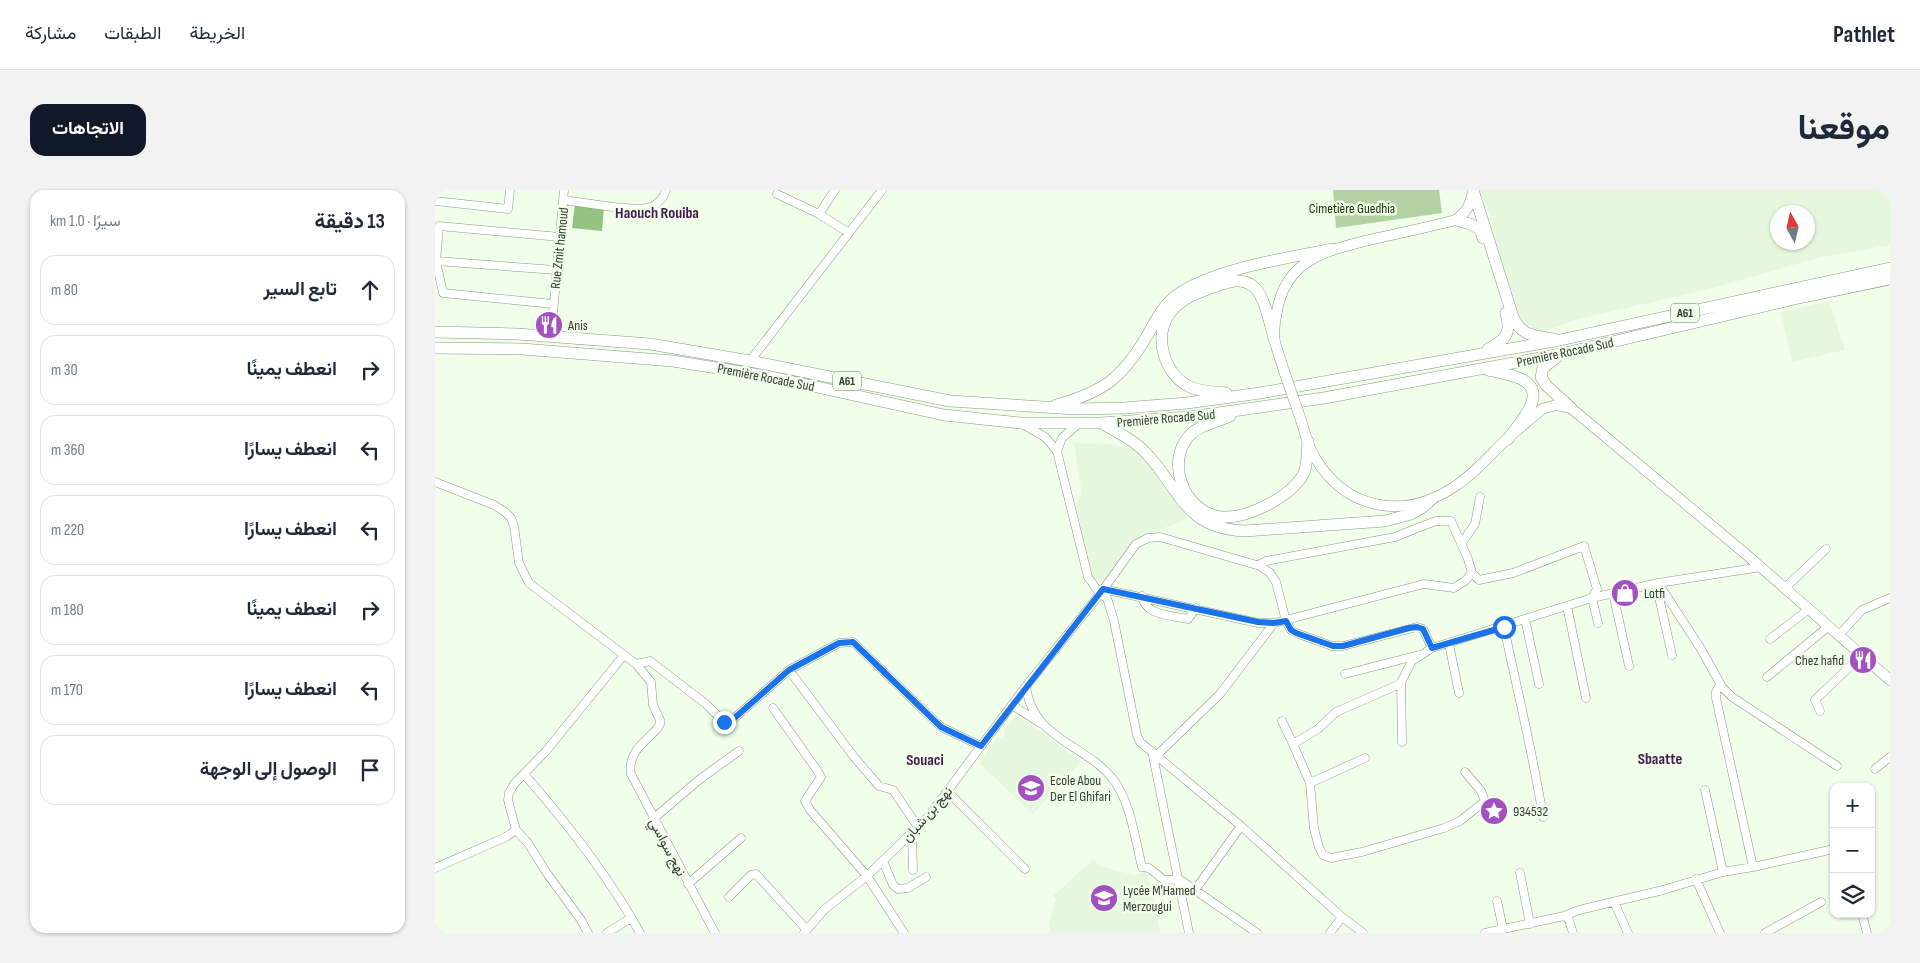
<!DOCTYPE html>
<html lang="ar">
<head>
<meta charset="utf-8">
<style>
  body { margin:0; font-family:"Sofia Sans Condensed",Vazirmatn,sans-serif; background:#f2f2f3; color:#1f2937; direction:rtl }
  .controls { position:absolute; right:15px; bottom:15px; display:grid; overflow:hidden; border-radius:10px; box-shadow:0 1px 4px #0004 }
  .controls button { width:45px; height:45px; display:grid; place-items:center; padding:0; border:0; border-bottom:1px solid #e0e1e3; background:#fff; color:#1f2937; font:25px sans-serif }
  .compass { position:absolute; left:1335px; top:15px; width:45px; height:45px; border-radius:50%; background:#fff; box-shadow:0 1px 4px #0004; rotate:352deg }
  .stop { position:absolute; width:15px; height:15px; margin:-11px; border:4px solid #1a73e8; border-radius:50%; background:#fff }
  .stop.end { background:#1a73e8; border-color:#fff; box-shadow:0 1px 5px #0008 }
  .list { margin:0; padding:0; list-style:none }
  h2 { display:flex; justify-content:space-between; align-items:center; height:65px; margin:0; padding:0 20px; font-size:21px }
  h2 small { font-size:16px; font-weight:400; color:#747a83 }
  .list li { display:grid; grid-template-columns:32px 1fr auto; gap:15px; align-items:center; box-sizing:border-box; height:70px; margin:0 10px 10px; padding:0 10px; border:1px solid #e0e1e3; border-radius:15px }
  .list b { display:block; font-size:19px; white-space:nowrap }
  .list em { font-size:16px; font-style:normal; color:#747a83 }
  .icon { flex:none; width:28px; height:28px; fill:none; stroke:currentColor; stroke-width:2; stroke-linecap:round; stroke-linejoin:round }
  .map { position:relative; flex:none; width:1455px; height:743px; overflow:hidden; direction:ltr; border-radius:15px }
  header { display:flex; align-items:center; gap:30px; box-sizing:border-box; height:70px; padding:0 25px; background:#fff; border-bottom:1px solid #e0e1e3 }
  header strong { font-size:24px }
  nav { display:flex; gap:28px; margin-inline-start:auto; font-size:18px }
  .intro { display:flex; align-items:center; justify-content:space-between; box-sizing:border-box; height:120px; padding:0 30px }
  h1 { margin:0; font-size:35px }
  .button { padding:12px 22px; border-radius:15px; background:#111827; color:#fff; font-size:18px; font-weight:700 }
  main { display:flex; gap:30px; padding:0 30px }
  aside { flex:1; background:#fff; border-radius:15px; box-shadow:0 1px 4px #0004 }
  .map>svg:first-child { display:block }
</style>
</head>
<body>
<header>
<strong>Pathlet</strong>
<nav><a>الخريطة</a><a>الطبقات</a><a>مشاركة</a></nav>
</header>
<div class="intro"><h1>موقعنا</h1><a class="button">الاتجاهات</a></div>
<main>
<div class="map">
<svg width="1455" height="743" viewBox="0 0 1455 743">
  <rect width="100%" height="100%" fill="#f1feea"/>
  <path fill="#e5f7dc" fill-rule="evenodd" d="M1044 0H1455V55L1386 67 1270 100 1143 129 1106 142 1089 134 1079 118 1059 52 1057 28ZM1342 22H1372V52H1342Z
    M1394 111 1410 160 1357 172 1346 122Z
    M639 253 671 254 702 259 753 329 700 349 667 393 658 394 641 316 647 304Z
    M582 524 646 572 598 624 544 573 563 547 567 548 570 543 569 540Z
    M659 669 664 676 700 685 712 682 725 743H615L614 733 621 709 618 706Z"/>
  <path fill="#b2d2a3" d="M898 0H1004L1007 23 901 38Z"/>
  <path fill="#96c281" d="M140 14 169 17 167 41 137 38Z"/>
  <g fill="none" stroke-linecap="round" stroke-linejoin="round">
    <defs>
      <path id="minor" d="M400 0 384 24 414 43
        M342 4 384 24
        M128 10C147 12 202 23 216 17 224 13 229 8 231 0
        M0 11 73 19 75 0
        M1 71 4 36 125 47
        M118 114 8 103 1 71 121 80
        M116 146 129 0
        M315 171 447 0
        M622 261 627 248 643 234
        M0 292 59 315 70 322 76 328 79 336 84 373 94 393 189 465
        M1026 354 1040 334 1045 307
        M1037 383 1044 390 1078 383 1149 356 1162 399 1157 408 1163 433
        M1223 393 1266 459 1287 497 1297 507 1402 576
        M1221 394 1237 465
        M1350 398 1391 359
        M668 399 823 433H839L989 394 1019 398 1030 391 1037 383 1033 369 1016 331H1001L990 335 960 347 831 371 823 375
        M1178 403 1194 476
        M707 406C710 426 736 425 753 429L761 418
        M1132 416 1151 508
        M1090 429 1104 494
        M1069 437C1082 500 1098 563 1108 627
        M1404 445 1427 420 1455 408
        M1335 449 1374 419
        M1014 454 1024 503
        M997 458 977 471 965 494 901 522 883 539 858 554 875 593 879 639 884 657 888 665 896 668 927 662 1009 638 1025 631 1050 611 1046 601 1030 582
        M201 474 215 471 271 514 289 532 296 531 354 480 404 453 418 452 506 537 546 556
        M354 480 419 567 444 596 458 600 483 637
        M910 484 984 465
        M1332 487 1394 436
        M966 492 967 552
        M1285 494 1281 502V508L1318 677
        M591 496C597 549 650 554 678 589 696 613 700 649 707 677L714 678 729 690 744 689 822 743
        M577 515 605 533
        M338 518 382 580 386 587 370 611 375 620 432 686 469 743
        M1385 521 1380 510 1426 466
        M847 531 858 554
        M717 561 754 743
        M719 568 785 504 839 433
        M1440 579 1455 567
        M89 584C132 633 173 685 205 743
        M875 593 930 568
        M1270 600 1288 682
        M512 601 590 679
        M218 629 265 589 304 561
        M81 640 93 653 111 682 146 730 153 743
        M477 644 478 680
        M448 671 458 695 463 699 473 698 491 687
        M0 678 71 647 81 640 73 610 74 603 79 594 111 561 189 465 201 474 216 492 218 515 225 530V534L222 539C209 552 192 564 196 584L280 743
        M1085 683 1095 734
        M1261 689 1285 743
        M253 694 306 648
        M760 700 806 636
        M294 707 316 685 321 684 372 740
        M1062 711 1068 739
        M1179 712 1193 743
        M1427 724 1432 743
        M1129 726 1144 720 1228 700 1288 682 1318 677 1399 659
        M172 743 196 728
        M369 743 390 719 432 686 493 627 591 496 665 404 653 387 622 261 610 247 589 235
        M895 743 907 727
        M928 743 907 727 806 636 705 552 702 545 679 431 672 408 665 404 701 354 713 348 725 347 825 376 835 383 841 392 851 431 856 440 861 443 897 456H908L982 437 988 439 997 458 1157 408 1223 393 1326 377
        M1050 743 1129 726 1134 730 1138 743
        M1330 743 1386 712"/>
      <path id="major" d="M849 181C846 170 841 158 839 148 839 138 840 130 842 121 851 68 894 60 938 49 966 43 993 37 1021 30 1033 20 1035 16 1038 0
        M867 233C870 244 873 256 879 266 911 321 970 331 1022 295 1041 282 1056 264 1072 249 1084 238 1096 229 1107 219L1121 215 1136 218 1313 366 1455 490"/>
      <path id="highway" d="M1038 0 1078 127C1087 147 1099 145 1119 149
        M1021 30 1035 34 1045 39 1048 48
        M0 142 83 144 215 154 315 171 515 211 640 219 689 218 752 213 825 203 1125 150 1455 78
        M0 158 87 159 238 171 332 186 509 225 585 233H666L755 227 889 208 1126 164 1363 108 1455 89
        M1053 159C1070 150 1077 144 1071 123
        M1122 167 1108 178 1106 187 1111 195 1136 218
        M1053 180C1063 182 1074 184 1084 188 1116 202 1085 232 1073 249
        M791 203C779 202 765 202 753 196 729 183 718 146 735 123 746 108 765 102 781 96 794 92 806 87 818 96 830 106 835 134 839 149
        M621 215C669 202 687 188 712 146 719 134 725 120 735 111 765 81 856 67 898 59
        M795 226C782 232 764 235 754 246 731 272 748 318 781 326 808 332 854 308 868 285 873 276 872 262 873 251
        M668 234C684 243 700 251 712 264 747 302 749 338 810 341L950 331 976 324 987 318 997 309"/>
    </defs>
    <use href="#minor" stroke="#8a9785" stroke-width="9"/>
    <use href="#major" stroke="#8a9785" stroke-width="11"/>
    <use href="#highway" stroke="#8a9785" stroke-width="12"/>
    <use href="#minor" stroke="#fff" stroke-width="8"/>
    <use href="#major" stroke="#fff" stroke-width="10"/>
    <use href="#highway" stroke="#fff" stroke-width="11"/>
    <defs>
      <path id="major-bridge" d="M849 181 867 233"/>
    </defs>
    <use href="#major-bridge" stroke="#8a9785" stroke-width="11" stroke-linecap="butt"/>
    <use href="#major-bridge" stroke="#fff" stroke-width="10"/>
  </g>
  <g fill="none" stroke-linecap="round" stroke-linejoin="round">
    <path stroke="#1a73e8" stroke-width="6" d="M289 532 296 531 354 480 404 453 418 452 506 537 546 556 668 399 823 432 839 433 851 431 856 440 861 443 898 456H908L974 438 982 437 988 439 997 458 1069 437"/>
  </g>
  <defs>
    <symbol id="restaurant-disc" viewBox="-11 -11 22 22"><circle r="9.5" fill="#a351c1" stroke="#f1feea"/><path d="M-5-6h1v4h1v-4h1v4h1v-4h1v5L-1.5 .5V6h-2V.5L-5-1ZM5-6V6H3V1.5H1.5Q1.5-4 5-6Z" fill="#fff"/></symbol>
    <symbol id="shop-disc" viewBox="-11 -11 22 22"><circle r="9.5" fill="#a351c1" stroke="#f1feea"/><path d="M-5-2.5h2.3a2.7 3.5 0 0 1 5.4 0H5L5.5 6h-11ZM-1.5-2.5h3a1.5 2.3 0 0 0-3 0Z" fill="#fff"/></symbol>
    <symbol id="school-disc" viewBox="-11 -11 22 22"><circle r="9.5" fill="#a351c1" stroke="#f1feea"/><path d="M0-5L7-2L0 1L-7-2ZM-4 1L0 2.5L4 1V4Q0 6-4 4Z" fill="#fff"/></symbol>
    <symbol id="sight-disc" viewBox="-11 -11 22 22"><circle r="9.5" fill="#a351c1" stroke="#f1feea"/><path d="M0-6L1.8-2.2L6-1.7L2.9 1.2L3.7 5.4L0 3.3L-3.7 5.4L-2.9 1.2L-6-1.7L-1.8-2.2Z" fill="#fff"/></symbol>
  </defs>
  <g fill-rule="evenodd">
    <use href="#restaurant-disc" x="98" y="119" width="32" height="32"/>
    <use href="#shop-disc" x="1174" y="387" width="32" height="32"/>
    <use href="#restaurant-disc" x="1412" y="454" width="32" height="32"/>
    <use href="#school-disc" x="580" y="582" width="32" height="32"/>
    <use href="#sight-disc" x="1043" y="605" width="32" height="32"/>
    <use href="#school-disc" x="653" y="692" width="32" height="32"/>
  </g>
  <g text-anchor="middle" stroke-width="5" stroke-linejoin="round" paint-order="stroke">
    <g fill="#f1feea" stroke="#6e766a" stroke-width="1">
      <rect x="1236" y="113.5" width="28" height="19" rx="4"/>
      <rect x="398" y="181.5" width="28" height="19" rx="4"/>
    </g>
    <g font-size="12" font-weight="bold" fill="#363b33">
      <text x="1250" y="127">A61</text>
      <text x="412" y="195">A61</text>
    </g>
    <g font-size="14" fill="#173304" stroke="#f1feea">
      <text x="917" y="23">Cimetière Guedhia</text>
    </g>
    <g font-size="14" fill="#363b33" stroke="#f1feea">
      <text transform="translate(124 58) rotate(-84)" y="5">Rue Zmit hamoud</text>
      <text transform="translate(1130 162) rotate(-12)" y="5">Première Rocade Sud</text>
      <text transform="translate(331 187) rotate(11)" y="5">Première Rocade Sud</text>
      <text transform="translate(731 228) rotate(-5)" y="5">Première Rocade Sud</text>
      <text transform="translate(492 624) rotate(-49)" y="5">نهج بن شبان</text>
      <text transform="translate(233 657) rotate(62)" y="5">نهج سواسي</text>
    </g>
    <g font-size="14" fill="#363b33" stroke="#f1feea" text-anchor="start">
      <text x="133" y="140">Anis</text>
      <text x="1209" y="408">Lotfi</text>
      <text x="1409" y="475" text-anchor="end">Chez hafid</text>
      <text x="615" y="595">Ecole Abou<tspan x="615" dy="16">Der El Ghifari</tspan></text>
      <text x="1078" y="626">934532</text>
      <text x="688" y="705">Lycée M'Hamed<tspan x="688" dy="16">Merzougui</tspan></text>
    </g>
    <g font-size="16" font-weight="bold" fill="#421b50" stroke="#f1feea">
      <text x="222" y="28">Haouch Rouiba</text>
      <text x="1225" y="574">Sbaatte</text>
      <text x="490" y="575">Souaci</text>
    </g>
  </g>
</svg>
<div class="controls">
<button>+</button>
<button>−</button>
<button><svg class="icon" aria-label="layers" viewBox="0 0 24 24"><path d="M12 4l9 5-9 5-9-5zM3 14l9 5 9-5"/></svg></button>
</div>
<svg class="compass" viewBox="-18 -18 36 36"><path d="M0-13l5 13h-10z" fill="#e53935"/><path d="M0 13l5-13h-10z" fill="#747a83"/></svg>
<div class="stop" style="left:1069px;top:437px"></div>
<div class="stop end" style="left:289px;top:532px"></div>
</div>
<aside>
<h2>13 دقيقة<small>سيرًا · 1.0 km</small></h2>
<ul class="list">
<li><svg class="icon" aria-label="ahead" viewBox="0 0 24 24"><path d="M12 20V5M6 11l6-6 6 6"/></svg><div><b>تابع السير</b></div><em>80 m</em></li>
<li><svg class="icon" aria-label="right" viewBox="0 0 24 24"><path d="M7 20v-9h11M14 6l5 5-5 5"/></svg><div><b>انعطف يمينًا</b></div><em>30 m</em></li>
<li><svg class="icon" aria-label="left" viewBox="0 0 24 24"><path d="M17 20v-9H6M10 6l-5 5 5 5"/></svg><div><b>انعطف يسارًا</b></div><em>360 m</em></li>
<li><svg class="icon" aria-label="left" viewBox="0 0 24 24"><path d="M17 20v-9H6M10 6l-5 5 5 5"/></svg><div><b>انعطف يسارًا</b></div><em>220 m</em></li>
<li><svg class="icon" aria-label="right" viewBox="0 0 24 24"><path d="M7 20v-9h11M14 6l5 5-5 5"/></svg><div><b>انعطف يمينًا</b></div><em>180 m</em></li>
<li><svg class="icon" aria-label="left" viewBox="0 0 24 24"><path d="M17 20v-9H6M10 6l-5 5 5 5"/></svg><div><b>انعطف يسارًا</b></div><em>170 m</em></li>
<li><svg class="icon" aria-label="arrive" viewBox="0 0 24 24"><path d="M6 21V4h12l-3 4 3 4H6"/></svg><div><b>الوصول إلى الوجهة</b></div></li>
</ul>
</aside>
</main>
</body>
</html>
